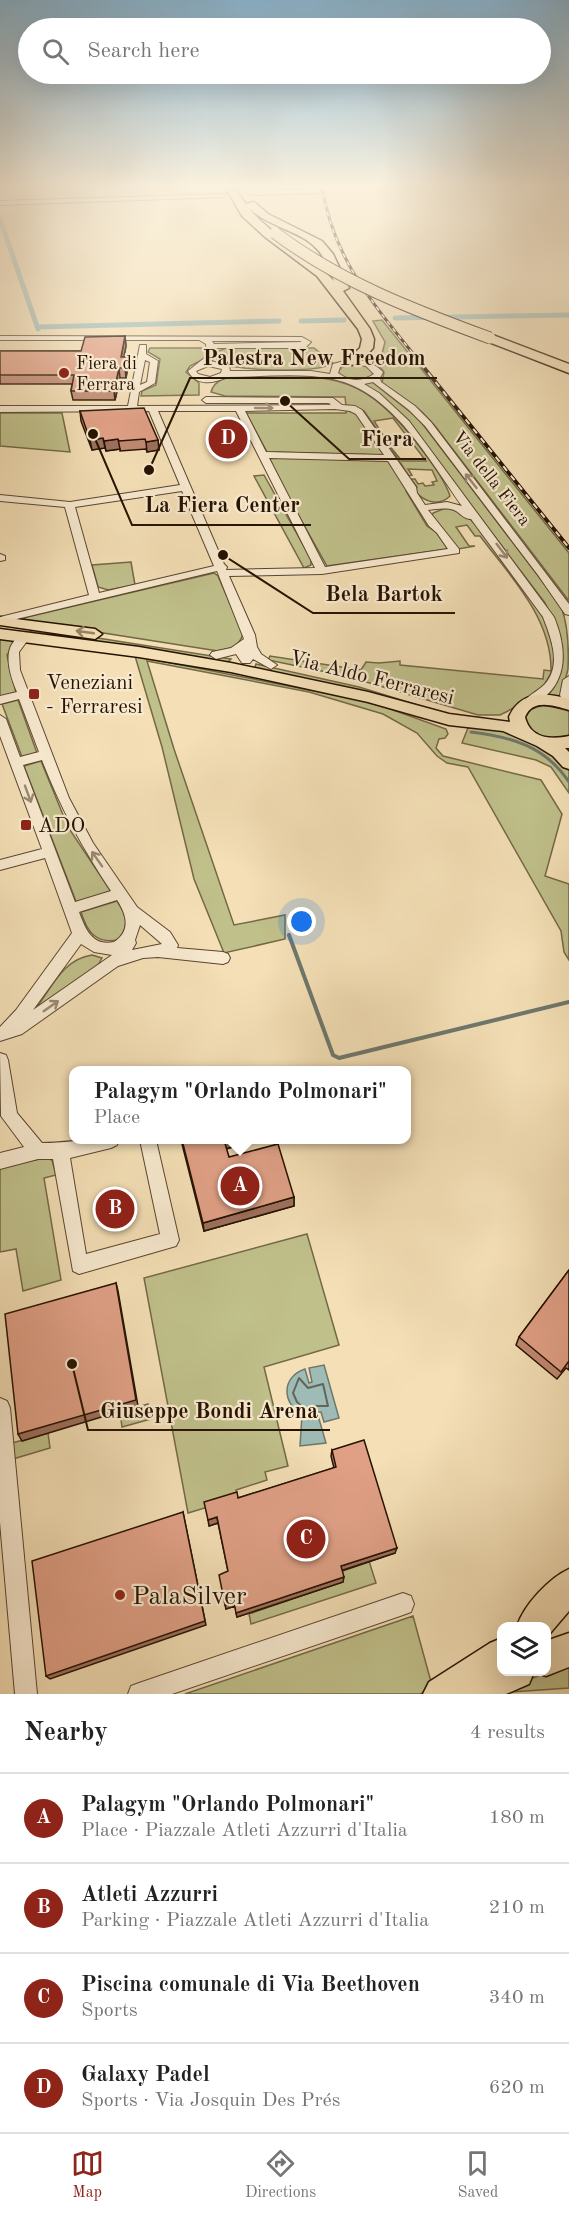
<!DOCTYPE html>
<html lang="en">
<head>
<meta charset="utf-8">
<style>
  body { margin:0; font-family:"Old Standard TT",serif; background:#f6f6f6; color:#222 }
  .controls { position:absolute; right:18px; bottom:18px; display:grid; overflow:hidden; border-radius:12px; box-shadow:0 6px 24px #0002 }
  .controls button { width:54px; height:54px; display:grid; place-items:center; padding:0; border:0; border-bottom:2px solid #e0e0e0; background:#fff; color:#222; font:30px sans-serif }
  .you { position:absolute; left:302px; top:922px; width:21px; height:21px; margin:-15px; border:4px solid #fff; border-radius:50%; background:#1a73e8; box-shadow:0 0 0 9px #1a73e833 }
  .badge { display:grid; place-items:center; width:39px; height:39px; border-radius:50%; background:#8f2418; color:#fff; font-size:20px; font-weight:700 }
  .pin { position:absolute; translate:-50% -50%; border:3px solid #fff; box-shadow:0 2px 6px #0006 }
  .popup { position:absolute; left:69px; top:1066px; width:342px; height:78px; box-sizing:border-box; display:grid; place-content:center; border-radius:12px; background:#fff; filter:drop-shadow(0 2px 4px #0005); font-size:20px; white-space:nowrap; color:#767676 }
  .popup b { font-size:22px; color:#222 }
  .popup::after { content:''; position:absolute; left:50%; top:100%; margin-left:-12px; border:12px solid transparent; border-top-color:#fff }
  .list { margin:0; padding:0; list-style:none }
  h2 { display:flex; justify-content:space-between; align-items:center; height:78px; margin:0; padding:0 24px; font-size:26px }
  h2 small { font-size:20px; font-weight:400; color:#767676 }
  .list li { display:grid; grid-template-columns:39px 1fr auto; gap:18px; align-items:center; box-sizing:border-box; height:90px; padding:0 24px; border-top:2px solid #e0e0e0 }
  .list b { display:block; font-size:22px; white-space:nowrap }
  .list p { margin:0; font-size:20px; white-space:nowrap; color:#767676 }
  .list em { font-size:20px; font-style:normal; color:#767676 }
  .icon { flex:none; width:33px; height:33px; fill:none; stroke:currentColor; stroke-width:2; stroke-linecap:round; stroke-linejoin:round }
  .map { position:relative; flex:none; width:569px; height:1694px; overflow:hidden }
  .search { position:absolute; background:#fff; box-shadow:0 6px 24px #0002; left:18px; right:18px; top:18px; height:66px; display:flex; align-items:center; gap:15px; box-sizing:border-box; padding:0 21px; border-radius:33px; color:#767676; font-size:22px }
  .sheet { height:438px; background:#fff }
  nav { display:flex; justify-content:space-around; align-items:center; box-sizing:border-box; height:84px; border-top:2px solid #e0e0e0; background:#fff; font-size:16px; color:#767676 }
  nav a { display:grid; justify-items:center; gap:3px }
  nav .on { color:#8f2418 }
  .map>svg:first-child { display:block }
</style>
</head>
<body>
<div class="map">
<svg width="569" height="1694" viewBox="0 0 569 1694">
  <rect width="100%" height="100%" fill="#f4dfb6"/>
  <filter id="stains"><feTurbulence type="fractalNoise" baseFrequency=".00333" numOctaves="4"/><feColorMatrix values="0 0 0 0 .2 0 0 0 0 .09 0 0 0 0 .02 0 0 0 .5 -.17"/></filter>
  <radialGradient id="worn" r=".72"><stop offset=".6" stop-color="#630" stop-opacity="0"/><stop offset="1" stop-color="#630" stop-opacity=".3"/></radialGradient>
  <path fill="#c0c08b" stroke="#736946" stroke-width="1.5" d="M382 320 569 553V601L435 426 422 412 382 383 384 372 379 366 385 342 373 321Z
    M150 348H206L204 359 190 366 186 372 199 383V395L141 396 142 391 156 385 160 359 148 352Z
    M227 348H314L333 363C321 373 255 370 237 367 229 367 221 364 216 358L218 351Z
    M354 364 363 365 373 370V374C363 383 347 382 338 372L342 367Z
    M242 375C329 376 361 370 419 446 430 461 444 478 450 496 439 507 424 502 415 491L417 487 411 479H415L418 484 423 483 425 486 434 485 432 482 437 481 432 470 408 469 412 475 409 476 388 444 402 461H426L393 418 374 421 387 441H385L364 411 346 406 345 397 225 396 211 392C215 378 229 377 242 375Z
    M372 382 418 418 561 606C568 625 569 648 568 669 566 679 562 687 561 697L548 695C569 673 560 629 545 603L407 421 363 384Z
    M346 410 357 413 384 455 267 452 246 413H346Z
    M0 413H62L70 452 0 446Z
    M271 457 388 461 406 486V491L427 526 436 532 448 549 327 566 269 463Z
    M264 475 311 559V565L304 568 254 476Z
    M448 507 463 512 485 534 545 620 553 639 555 666 543 687 533 697 506 712 500 715H478L346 676 268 660 270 656 361 670 366 662 379 663 400 661V665L543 679 544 670 551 671C552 618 510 576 480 536H475L467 525 456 527 469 546H475L458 549C450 537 438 527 432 516L433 513Z
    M131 562 135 585 108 590 98 587 92 565Z
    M214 573 218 576 243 634C239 647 230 649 218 651L21 620 27 617Z
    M28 627 231 659 225 665 32 634Z
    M0 638 18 639 7 655 16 693 0 697Z
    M135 656 371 702 446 729 448 734 445 738 439 739 436 748 443 756 541 780 562 814 545 876 569 884V960L564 952 561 931 468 767 447 763 437 756 417 733 383 714 309 692 147 661 174 749 234 925 285 915V939L224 953 194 879 162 747Z
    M256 664 359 687 450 715 254 670Z
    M18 700 37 753 22 757 2 704Z
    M547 704 569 711V736C552 743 538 736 525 726V713L533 706Z
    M480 726C512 727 551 745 569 771V793L551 767 536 760 462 743 468 728Z
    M41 761 68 827 112 893 77 904 24 766Z
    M117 901C127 916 131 925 118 940 96 944 87 932 81 912Z
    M92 955 102 958 97 967 37 1007C53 985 64 959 92 955Z
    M45 1158 52 1160 56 1175 44 1178 61 1280 23 1291 16 1249 0 1252V1167Z
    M307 1234 339 1345 264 1367 288 1466 265 1472 267 1480 236 1490 238 1498 188 1513 144 1278Z
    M148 1404 151 1419 122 1427 120 1412Z
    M48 1433 50 1448 13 1459 12 1443Z
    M369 1561 376 1583 251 1624 249 1614 342 1582 340 1571Z
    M413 1616 433 1689 420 1694H185Z
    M569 1663V1688L497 1693Z"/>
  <path fill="#9ebbb5" stroke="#6e776d" stroke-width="1.5" d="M324 1365 339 1418 324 1422 321 1412H317L326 1443 300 1446 302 1415C282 1403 281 1377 305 1369L309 1383 312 1382 309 1368Z"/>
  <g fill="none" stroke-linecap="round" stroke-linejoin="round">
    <path stroke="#62665a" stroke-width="2" d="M299 1378 308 1388 323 1384 328 1406H316L309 1413 297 1402 293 1393Z"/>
    <path stroke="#6e776d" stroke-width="3" d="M471 732C512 737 545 746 569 782"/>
    <path stroke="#6e776d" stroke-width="4" d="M289 935 333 1055 339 1058 569 1002"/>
    <path stroke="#9ebbb5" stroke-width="5" d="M0 219 38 329
      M395 318 569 315
      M301 321 344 320
      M37 327 279 321"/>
    <defs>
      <path id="minor" d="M239 185H245L253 191 318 189 321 191 318 193 251 195Z
        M226 194 224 197 0 205V201Z
        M0 336 302 337 311 342 305 348H215V357L211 361 229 366 230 371H311L330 374 333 364C352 358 368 357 383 372L380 378 381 382 415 406 431 422 569 604V615L565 614 538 575 425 426 409 410 373 382 364 384 379 393 409 421 554 617C566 646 569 679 542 699 536 703 532 706 525 705L523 702C529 695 538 691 545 684 562 665 551 638 543 617L471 519C463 519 461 513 454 510 446 507 436 509 428 510L459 549V553L322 574 229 576 255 635 257 647 261 654 277 665 271 669 253 659 250 663H242L236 654 216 659 210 655 212 652 231 648 244 639 217 571 0 623V617L89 595 65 507 0 501V495L70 502 180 485 149 411 0 412V406H128L140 345H146V354L158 361 155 383 139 392 137 406 329 405 331 404 328 403H206L202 400 206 397 333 398 342 405 355 406 362 410 416 487 417 493 425 505 447 502 462 506C429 460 393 392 333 379 299 372 261 377 227 377 213 384 196 386 188 371L207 356 206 344 199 340H0ZM212 341H300L302 342 214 344ZM145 360 150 362 147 382 140 385ZM352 364 366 366 374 374C362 382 350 382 338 373L340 367ZM208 366 222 369 221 373 210 377 198 374 196 371ZM335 409 350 411 356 414 384 455 266 452 245 411ZM158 411H236L315 568 226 570 227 567 224 564ZM269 458 388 461 429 526 437 533 448 549 325 567ZM182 491 214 566 99 593 75 507Z
        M0 554 5 556V560L0 561Z
        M24 634 30 637 19 652 20 670 69 798 93 843 137 907 170 932 178 945 177 948 223 952 228 954 230 958 228 962 223 964 158 957 143 958 118 966 22 1034 0 1041V1027L16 1010 72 933 45 858 0 870V860L42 849 0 736V715L6 719 20 757 39 752 19 699 0 704V696L17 692C9 673 0 644 24 634ZM42 760C60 807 83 849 111 891L75 902 23 765ZM117 900C127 915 131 931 114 942 92 947 85 928 79 912ZM140 925 162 944 132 950 136 943 135 940ZM81 944 94 952 112 955 33 1010Z
        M569 676V709L565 708 560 695 563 680Z
        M0 1053 6 1055 8 1060 17 1113 42 1143C68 1143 94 1137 119 1140L117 1145 111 1148 70 1158 86 1254 160 1234 140 1140H156L179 1240 176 1246 79 1274 73 1271 53 1159H38L0 1169V1153L24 1147 1 1116Z
        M0 1398 7 1401 10 1408 37 1694H15L0 1522Z
        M403 1593 411 1596 414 1604 411 1612 403 1615 172 1694H128L131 1686 139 1683Z"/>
      <path id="major" d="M0 617 95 629 102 634 95 639 0 625Z
        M0 629 139 647 231 663 368 692 449 714 510 722 509 717C520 691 545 692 569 699V710C554 706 533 698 525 717 530 738 550 740 569 736V748H565L569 752V769L563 767 553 756 537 746 503 731 449 725 368 702 231 672 139 657 0 639Z"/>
      <path id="highway" d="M224 185H234C257 232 300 244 334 281 329 269 325 257 316 248 300 230 265 227 245 204L254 202 268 214 322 241 333 254 349 288 343 291 370 329 374 339 373 348 365 357 352 365 346 361 360 348 362 339 358 329 317 276 265 237 242 216Z
        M490 334 569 364V373L486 341 484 338Z
        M569 1569V1611L546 1638V1626H517C524 1605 549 1578 569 1569Z
        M569 1633V1667L546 1676 534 1672H546V1641Z
        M502 1638V1672H534L529 1684 506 1694H423L429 1682 490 1643Z"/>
    </defs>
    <use href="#minor" stroke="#5a452e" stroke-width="2"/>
    <use href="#major" stroke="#261200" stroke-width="3"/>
    <use href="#highway" stroke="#261200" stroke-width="3"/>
    <use href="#minor" fill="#f8ead0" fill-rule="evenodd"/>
    <use href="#major" fill="#f4dfb6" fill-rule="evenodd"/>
    <use href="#highway" fill="#f4dfb6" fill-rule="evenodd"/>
    <defs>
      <path id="rail-far1" d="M322 185C331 254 372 303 415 356"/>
      <path id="rail" d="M413 354 569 548"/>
    </defs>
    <use href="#rail-far1" stroke="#261200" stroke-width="3"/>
    <use href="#rail" stroke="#261200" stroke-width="4"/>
    <use href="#rail-far1" stroke="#f8ead0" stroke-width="1.5" stroke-dasharray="4.5" stroke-linecap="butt"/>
    <use href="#rail" stroke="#f8ead0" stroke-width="2" stroke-dasharray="6" stroke-linecap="butt"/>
    <defs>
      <path id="highway-bridge" d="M275 233C340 282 414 310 490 338"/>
    </defs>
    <use href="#highway-bridge" stroke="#261200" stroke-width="13" stroke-linecap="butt"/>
    <use href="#highway-bridge" stroke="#f4dfb6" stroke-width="11"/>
  </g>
  <path fill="#c18a73" stroke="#261200" stroke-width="1.5" d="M125 336 126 346 124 357H127L128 366 126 378H120L115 400H73L71 391 72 384H0V351H81Z
    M80 411 158 440 159 450 147 452 146 449 120 451V449L106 451 105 448 92 450 81 421Z
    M219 429 236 442 224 444 219 434Z
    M181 1140H251V1142L226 1149 229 1157 294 1197V1206L204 1231Z
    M569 1270V1370L566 1368 557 1379 516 1345 519 1337Z
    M332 1450 395 1553 342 1571 343 1582 237 1617 235 1606 226 1609 228 1571 218 1523 209 1526 238 1498 334 1468 331 1456Z"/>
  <path fill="#9d705e" stroke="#261200" stroke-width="1.5" d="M125 336 126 346 122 366 121 357Z
    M127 357 128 366 126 378 125 368Z
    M119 368 120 378 115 400 114 391Z
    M236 437V442L224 444V438Z
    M103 438 105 448 92 450 90 440Z
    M118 439 120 449 106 451 104 441Z
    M158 440 159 450 147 452 146 442Z
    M224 1140H251V1142L225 1149Z
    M294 1197V1206L204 1231 203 1223Z
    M116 1283 118 1291 138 1406 22 1441 18 1434Z
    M183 1512 206 1625 50 1679 46 1676Z
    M217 1517 218 1523 209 1526 208 1520Z
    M397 1548 395 1553 340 1571 341 1566Z
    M344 1577 343 1582 237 1617 236 1613Z
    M234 1602 235 1606 226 1609 225 1605Z"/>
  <path fill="#e0a086" stroke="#261200" stroke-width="1.5" d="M125 336 121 357H127L126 363 125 368H119L114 391H71L74 375H0V351H81L85 337Z
    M144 408 158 440 146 442 145 439 119 441 118 439 104 441 103 438 90 440 80 411Z
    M230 427 236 437 224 438 219 429Z
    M182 1140H226H224L229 1157 278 1144 294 1197 203 1223Z
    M569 1270V1361L561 1372 519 1337Z
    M116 1283 136 1400 18 1434 5 1314Z
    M364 1440 397 1548 341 1566 344 1577 236 1613 234 1602 225 1605 219 1575 228 1571 217 1517 208 1520 204 1502 237 1492 238 1498 336 1467 332 1450Z
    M183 1512 205 1621 46 1676 32 1561Z"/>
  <defs><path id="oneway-shaft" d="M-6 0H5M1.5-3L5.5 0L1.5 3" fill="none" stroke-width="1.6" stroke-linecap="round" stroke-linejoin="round" transform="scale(1.5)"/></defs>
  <g stroke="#9a8972">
    <use href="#oneway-shaft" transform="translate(264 408)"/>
    <use href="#oneway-shaft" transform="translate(471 481) rotate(-128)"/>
    <use href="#oneway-shaft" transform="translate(502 551) rotate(53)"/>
    <use href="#oneway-shaft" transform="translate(28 794) rotate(70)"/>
    <use href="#oneway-shaft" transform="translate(97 859) rotate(-125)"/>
    <use href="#oneway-shaft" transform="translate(51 1006) rotate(-35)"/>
  </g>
  <use stroke="#978364" href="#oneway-shaft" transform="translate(85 632) rotate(-172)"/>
  <linearGradient id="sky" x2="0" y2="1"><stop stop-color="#8ab7d4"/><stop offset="0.44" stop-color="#faf1de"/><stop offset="1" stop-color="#faf1de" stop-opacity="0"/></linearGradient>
  <rect width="569" height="422" fill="url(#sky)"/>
  <g fill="#8f2418" stroke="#f8ead0" stroke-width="2">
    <circle cx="64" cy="373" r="6"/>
    <rect x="28" y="688" width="12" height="12" rx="3"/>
    <rect x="20" y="819" width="12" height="12" rx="3"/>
    <circle cx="120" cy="1595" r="6"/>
  </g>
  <g text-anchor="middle" stroke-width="4.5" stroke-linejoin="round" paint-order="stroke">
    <g font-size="18" fill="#261200" stroke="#f8ead0" text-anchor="start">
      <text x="76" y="369">Fiera di<tspan x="76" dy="21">Ferrara</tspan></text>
    </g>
    <g font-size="18" fill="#261200" stroke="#f8ead0">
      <text transform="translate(492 478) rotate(52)" y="6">Via della Fiera</text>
    </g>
    <g font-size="21" fill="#261200" stroke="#f8ead0">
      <text transform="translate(372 677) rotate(14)" y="7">Via Aldo Ferraresi</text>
    </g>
    <g font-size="21" fill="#261200" stroke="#f8ead0" text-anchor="start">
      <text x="46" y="689">Veneziani<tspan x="46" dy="24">- Ferraresi</tspan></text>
      <text x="38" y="832">ADO</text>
    </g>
    <g font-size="26" fill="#261200" stroke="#f8ead0" text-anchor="start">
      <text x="132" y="1604">PalaSilver</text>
    </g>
  </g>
  <path fill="none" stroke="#261200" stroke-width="2" d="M149 470L190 378H437M285 401L349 459H426M93 434L132 525H311M223 555L313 613H455M72 1364L88 1430H330"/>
  <g fill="#261200" stroke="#f8ead0" stroke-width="2">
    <circle cx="149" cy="470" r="6"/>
    <circle cx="285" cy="401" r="6"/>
    <circle cx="93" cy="434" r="6"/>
    <circle cx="223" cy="555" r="6"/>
    <circle cx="72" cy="1364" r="6"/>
  </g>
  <g font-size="22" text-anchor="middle" font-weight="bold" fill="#261200" stroke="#f8ead0" stroke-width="4.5" stroke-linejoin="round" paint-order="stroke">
    <text x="314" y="365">Palestra New Freedom</text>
    <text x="387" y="446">Fiera</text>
    <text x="222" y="512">La Fiera Center</text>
    <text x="384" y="601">Bela Bartok</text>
    <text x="209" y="1418">Giuseppe Bondi Arena</text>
  </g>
  <rect width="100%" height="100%" filter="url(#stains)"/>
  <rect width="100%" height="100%" fill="url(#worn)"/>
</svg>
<div class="controls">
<button><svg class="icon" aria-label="layers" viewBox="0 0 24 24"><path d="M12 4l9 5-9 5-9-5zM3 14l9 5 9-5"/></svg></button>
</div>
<div class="you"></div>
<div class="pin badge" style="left:240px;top:1186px">A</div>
<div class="popup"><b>Palagym &quot;Orlando Polmonari&quot;</b>Place</div>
<div class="pin badge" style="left:115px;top:1209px">B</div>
<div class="pin badge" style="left:306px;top:1539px">C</div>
<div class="pin badge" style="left:228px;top:439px">D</div>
<div class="search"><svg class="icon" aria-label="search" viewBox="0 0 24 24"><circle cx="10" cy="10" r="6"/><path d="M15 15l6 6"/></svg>Search here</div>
</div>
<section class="sheet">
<h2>Nearby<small>4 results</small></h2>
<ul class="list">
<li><span class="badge">A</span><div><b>Palagym &quot;Orlando Polmonari&quot;</b><p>Place · Piazzale Atleti Azzurri d'Italia</p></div><em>180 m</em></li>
<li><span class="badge">B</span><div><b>Atleti Azzurri</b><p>Parking · Piazzale Atleti Azzurri d'Italia</p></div><em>210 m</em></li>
<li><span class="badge">C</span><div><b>Piscina comunale di Via Beethoven</b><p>Sports</p></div><em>340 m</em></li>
<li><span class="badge">D</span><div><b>Galaxy Padel</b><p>Sports · Via Josquin Des Prés</p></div><em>620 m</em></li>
</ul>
</section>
<nav>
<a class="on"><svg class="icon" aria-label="map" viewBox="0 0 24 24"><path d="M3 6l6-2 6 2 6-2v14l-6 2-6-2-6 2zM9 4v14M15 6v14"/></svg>Map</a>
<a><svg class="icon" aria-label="directions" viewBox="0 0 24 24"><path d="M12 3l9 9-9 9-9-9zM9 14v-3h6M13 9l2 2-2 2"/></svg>Directions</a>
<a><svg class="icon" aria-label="saved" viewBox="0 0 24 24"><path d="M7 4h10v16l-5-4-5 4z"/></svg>Saved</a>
</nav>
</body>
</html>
